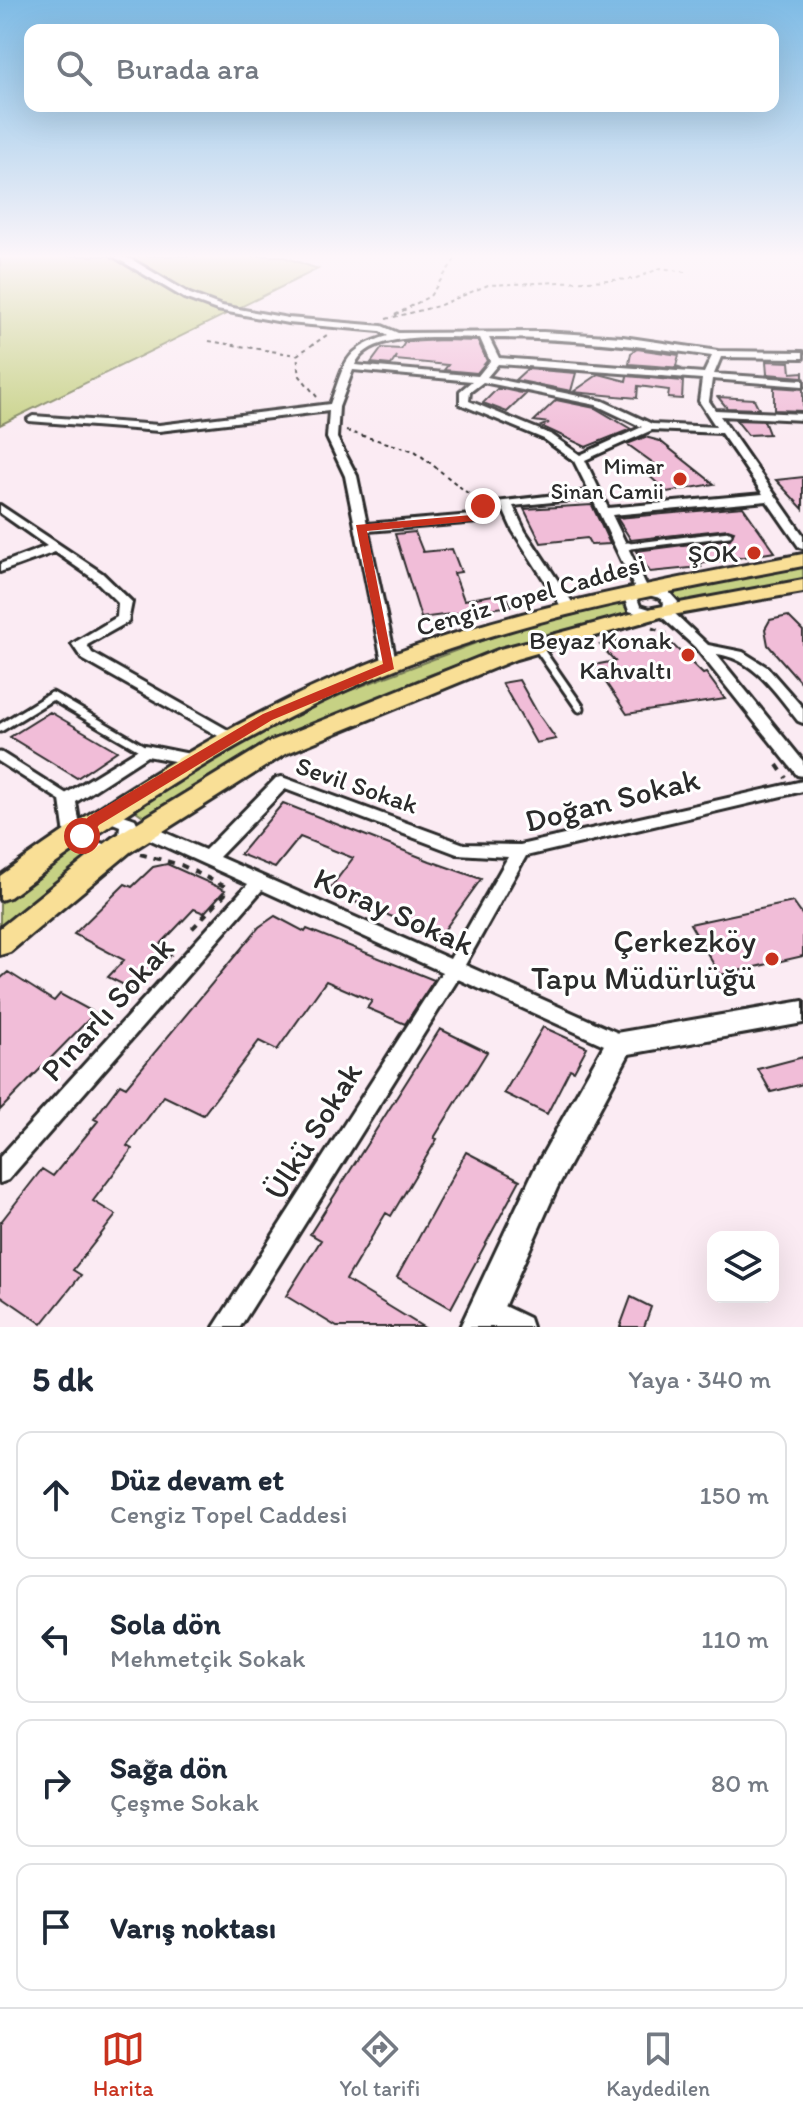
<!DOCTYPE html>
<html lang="tr">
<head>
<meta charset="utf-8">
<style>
  body { margin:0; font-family:Itim,sans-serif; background:#f2f2f3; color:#1f2937 }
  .controls { position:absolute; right:24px; bottom:24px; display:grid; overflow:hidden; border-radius:16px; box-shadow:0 8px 32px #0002 }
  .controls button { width:72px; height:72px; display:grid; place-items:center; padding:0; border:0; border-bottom:2px solid #e0e1e3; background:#fff; color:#1f2937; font:40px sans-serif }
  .stop { position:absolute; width:24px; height:24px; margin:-18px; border:6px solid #c8321e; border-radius:50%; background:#fff }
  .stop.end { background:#c8321e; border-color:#fff; box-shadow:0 2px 8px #0008 }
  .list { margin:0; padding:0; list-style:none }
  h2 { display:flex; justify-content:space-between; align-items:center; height:104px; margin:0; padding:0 32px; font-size:34px }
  h2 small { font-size:26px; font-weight:400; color:#747a83 }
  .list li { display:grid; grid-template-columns:52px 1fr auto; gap:24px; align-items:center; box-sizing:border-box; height:128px; margin:0 16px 16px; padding:0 16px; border:2px solid #e0e1e3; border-radius:16px }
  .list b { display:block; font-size:30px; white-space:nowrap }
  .list p { margin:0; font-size:26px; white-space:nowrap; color:#747a83 }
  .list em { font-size:26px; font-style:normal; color:#747a83 }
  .icon { flex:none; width:44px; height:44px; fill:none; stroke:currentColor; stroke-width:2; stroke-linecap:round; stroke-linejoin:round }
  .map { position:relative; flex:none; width:803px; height:1327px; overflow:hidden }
  .search { position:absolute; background:#fff; box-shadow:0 8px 32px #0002; left:24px; right:24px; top:24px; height:88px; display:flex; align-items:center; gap:20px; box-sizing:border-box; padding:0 28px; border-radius:16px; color:#747a83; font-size:30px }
  .sheet { height:680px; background:#fff }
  nav { display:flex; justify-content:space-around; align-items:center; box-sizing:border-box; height:112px; border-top:2px solid #e0e1e3; background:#fff; font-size:22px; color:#747a83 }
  nav a { display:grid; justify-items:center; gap:4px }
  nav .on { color:#c8321e }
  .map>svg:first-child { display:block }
</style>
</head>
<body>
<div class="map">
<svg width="803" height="1327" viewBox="0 0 803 1327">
  <rect width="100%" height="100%" fill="#fbebf3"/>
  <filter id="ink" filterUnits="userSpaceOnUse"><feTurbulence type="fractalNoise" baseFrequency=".0125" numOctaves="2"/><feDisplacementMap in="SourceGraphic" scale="16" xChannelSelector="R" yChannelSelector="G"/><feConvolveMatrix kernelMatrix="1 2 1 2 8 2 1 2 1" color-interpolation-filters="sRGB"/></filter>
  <g filter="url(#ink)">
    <path fill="#c6d184" stroke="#787e58" stroke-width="2" d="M0 256H281L318 269 0 425Z
      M803 567V580L679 604 666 592Z
      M622 603 631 614 492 652 424 677 343 713 146 818 129 806 163 783 335 696 508 631Z
      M73 848 88 860 0 929V904Z"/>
    <path fill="#f1bdd8" stroke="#2b2b2b" stroke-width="2" d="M443 340 478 341 487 361 477 373 444 370 448 365 395 360 397 356 391 365 371 363 382 348 401 349 405 342Z
      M637 349 679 355 676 366 682 368 629 364 631 353Z
      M766 361 790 362 791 373 803 372V377L767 374Z
      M527 369 576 373 571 391 515 380Z
      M599 374 626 381 627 376 683 381 682 399 668 398 669 390 638 386 637 398 573 392Z
      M774 387 803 389V411L774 410Z
      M497 389H503L526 394 507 412 483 403Z
      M718 397 754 399 759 409 727 408Z
      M556 400 595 408 631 429 586 447 541 426 549 423 534 421Z
      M736 420 764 421 769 434 748 435Z
      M645 437 660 441 714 484 667 492 646 473 663 470 627 444Z
      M803 477V509L776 480Z
      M592 505 610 544 591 545 587 538 541 543 524 509Z
      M743 507 775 552 699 564 701 567 650 572 636 551 730 539 734 531 728 529 631 540 617 518Z
      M415 532 423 552 452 549 461 572 454 573 464 600 504 593 512 606 421 618 395 534Z
      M788 616 803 631V685L768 645 765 629 770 620Z
      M626 638 635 648 667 639 703 674 706 673 725 699 627 714 594 665 615 661 600 645Z
      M519 680 537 712 556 739 536 743 502 683Z
      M50 712 117 751 77 778 10 737Z
      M283 803 430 861 481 879 440 936 328 891 353 858 300 837 275 868 240 854Z
      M167 864 225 890 204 913 194 909 157 948 171 955 134 990 108 977 124 960 74 934 125 884 132 887 153 867Z
      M793 902 803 916V956L720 975 690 924Z
      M275 916 305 932 307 929 434 980 405 1024 367 1008 372 1001 326 981 277 1050 259 1041 203 1115 164 1096 127 1146 132 1149 93 1201 116 1215 73 1270 81 1275 42 1324 0 1295V1223L42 1169 53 1176 98 1121 94 1119 120 1084 126 1087 259 927Z
      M8 972 54 1001 60 994 95 1013 0 1110V979Z
      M543 1027 587 1047 574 1071 570 1069 547 1114 504 1093Z
      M440 1029 487 1052 434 1138 437 1139 391 1216 386 1213 346 1280 423 1327H337L286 1296 321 1240 310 1234Z
      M803 1057V1084L771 1092 758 1069Z
      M466 1152 520 1180 451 1308 397 1277Z
      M631 1297 651 1307 644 1327H620Z"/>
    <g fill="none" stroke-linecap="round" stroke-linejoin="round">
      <defs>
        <path id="lane-far2" d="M622 547 729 534"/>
        <path id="lane-far1" d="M622 547 628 546
          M537 646 580 708
          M0 728 52 696 145 750"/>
        <path id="lane" d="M0 757 68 800"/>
        <path id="street" d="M113 256 131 259 190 294 222 306 288 318 382 326 398 333 543 332 623 337 718 351 803 352V358L721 357 714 374 803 380V386L712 379 709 401 715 410 803 414V420L720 416 803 535V548L799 547 767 501 612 515 647 587 669 592 678 602 673 612 708 645 743 652 767 667 803 708V723L798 721C776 693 754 658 716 654L803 761V776L797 775 695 647 661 616 653 618 629 611 624 597 635 589 592 498 513 506 525 531 576 608 569 612 564 611 513 531 502 507 491 509 497 517 491 521 368 531 397 666 390 670 383 666 345 476 327 438 329 411 159 431 29 421 28 419 33 416 159 425 330 404C346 363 342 350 388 336L380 331 288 323 217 310 184 298ZM480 338 490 361 478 376 355 365C369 329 449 338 480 338ZM489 338C567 338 636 345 712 356L704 373 499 358ZM498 364 702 379 699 401 716 427 652 424 603 401 487 377ZM353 370 472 381 460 391V404L544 439 574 461 589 491 479 504 477 506 483 514 367 524 357 476 337 438 339 407ZM483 382 596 405 642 427 580 455 552 435 469 401 470 392ZM652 430 721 433 763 494 608 508 585 460ZM644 594 660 598 664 603 663 607 653 610 640 606 637 598Z
          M0 505 102 573 132 602 128 622 87 645 92 653 237 735 240 738 237 741H227L82 659 72 644 117 617 118 603 94 579 55 552 0 572V564L47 546 0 513Z
          M145 745 200 756 203 760 200 764 195 765 147 756 76 802 80 827C97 806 112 811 135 819L137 823 133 844C108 856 107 857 80 849L76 840 67 839 65 835 60 800 62 796ZM110 822 120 826 119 837 105 844 92 841 91 837 100 825Z
          M282 777 464 844 520 845 803 781V791L526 856 465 965 627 1037 630 1043 627 1049 620 1051 613 1049 458 979 240 1327H214L442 972 262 890 8 1180 0 1183V1157L248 884 140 835 138 831 140 827H152L205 850 276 778ZM285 789 457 854 508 857 450 959 219 857Z
          M485 1297 529 1318 532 1327H495L477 1317 473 1309 477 1301Z"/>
        <path id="secondary" d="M803 1001V1023L629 1054 557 1188 495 1327H460L535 1168 610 1034Z"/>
        <path id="primary" d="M803 554V566C676 590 549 613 427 657 275 712 139 801 10 897L0 900V876C128 784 264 699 413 647 540 603 672 579 803 554Z
          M803 580V592L661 617 516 659 285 754 130 852 10 952 0 955V928L112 838 269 742 500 649 653 608Z"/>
      </defs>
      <use href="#lane-far2" stroke="#2b2b2b" stroke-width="10"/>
      <use href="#lane-far1" stroke="#2b2b2b" stroke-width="13"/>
      <use href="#lane" stroke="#2b2b2b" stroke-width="15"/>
      <use href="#street" stroke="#2b2b2b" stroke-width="6"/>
      <use href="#secondary" stroke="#2b2b2b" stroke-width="6"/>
      <use href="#primary" stroke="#2b2b2b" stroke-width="6"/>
      <path stroke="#2b2b2b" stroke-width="2" stroke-dasharray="4 4" stroke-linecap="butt" d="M395 315 430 296 457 256
        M386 319 438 306 488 285 634 279 661 268 685 272
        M209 341 296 355
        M317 397 300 376 297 355 327 335
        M346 431 415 451 475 499"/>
      <path stroke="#2b2b2b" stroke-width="3" stroke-dasharray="6 6" stroke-linecap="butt" d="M652 628 667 634"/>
      <path stroke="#2b2b2b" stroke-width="4" stroke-dasharray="7 7" stroke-linecap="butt" d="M777 765 786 778
        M140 854 181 865 226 887 225 894 189 932"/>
      <use href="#lane-far2" stroke="#fff" stroke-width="5"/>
      <use href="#lane-far1" stroke="#fff" stroke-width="7"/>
      <use href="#lane" stroke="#fff" stroke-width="9"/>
      <use href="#street" fill="#fff" fill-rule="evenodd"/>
      <use href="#secondary" fill="#fff" fill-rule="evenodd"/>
      <use href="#primary" fill="#f9df96" fill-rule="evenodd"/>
    </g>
  </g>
  <linearGradient id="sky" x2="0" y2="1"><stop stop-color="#7ebbe5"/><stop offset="0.58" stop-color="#fdf6fa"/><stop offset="1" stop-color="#fdf6fa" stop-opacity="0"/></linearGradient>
  <rect width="803" height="442" fill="url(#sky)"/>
  <path fill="#c8321e" d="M483 502 494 519 367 531 394 669 272 720 99 825 88 840H77L74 836 88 817 263 714 383 664 356 525 483 514 478 506Z"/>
  <g fill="#c8321e" stroke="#fff" stroke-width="3">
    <circle cx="680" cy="479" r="8"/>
    <circle cx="754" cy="553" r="8"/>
    <circle cx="688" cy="655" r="8"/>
    <circle cx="772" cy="959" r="8"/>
  </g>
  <g text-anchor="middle" stroke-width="6" stroke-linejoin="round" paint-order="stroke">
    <g font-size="22" fill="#2b2b2b" stroke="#fff" text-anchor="end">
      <text x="664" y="474">Mimar<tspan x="664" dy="25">Sinan Camii</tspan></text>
    </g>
    <g font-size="26" fill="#2b2b2b" stroke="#fff" text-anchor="end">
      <text x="738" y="562">ŞOK</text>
      <text x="672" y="649">Beyaz Konak<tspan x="672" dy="30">Kahvaltı</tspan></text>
    </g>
    <g font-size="26" fill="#2b2b2b" stroke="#fff">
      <text transform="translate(531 595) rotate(-16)" y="9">Cengiz Topel Caddesi</text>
      <text transform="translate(357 785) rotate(19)" y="9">Sevil Sokak</text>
    </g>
    <g font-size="32" fill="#2b2b2b" stroke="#fff">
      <text transform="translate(612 800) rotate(-14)" y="11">Doğan Sokak</text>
      <text transform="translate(394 911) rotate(24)" y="11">Koray Sokak</text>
      <text transform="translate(107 1009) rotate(-48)" y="11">Pınarlı Sokak</text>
      <text transform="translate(313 1131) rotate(-58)" y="11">Ülkü Sokak</text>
    </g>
    <g font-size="32" fill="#2b2b2b" stroke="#fff" text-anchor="end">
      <text x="756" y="952">Çerkezköy<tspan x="756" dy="37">Tapu Müdürlüğü</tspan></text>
    </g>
  </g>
</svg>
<div class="controls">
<button><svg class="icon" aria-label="layers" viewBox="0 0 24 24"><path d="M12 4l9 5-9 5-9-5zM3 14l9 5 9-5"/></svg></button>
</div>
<div class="stop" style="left:82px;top:836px"></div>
<div class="stop end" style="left:483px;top:506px"></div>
<div class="search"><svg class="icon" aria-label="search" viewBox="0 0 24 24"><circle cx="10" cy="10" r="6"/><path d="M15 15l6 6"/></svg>Burada ara</div>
</div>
<section class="sheet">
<h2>5 dk<small>Yaya · 340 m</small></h2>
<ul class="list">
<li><svg class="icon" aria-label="ahead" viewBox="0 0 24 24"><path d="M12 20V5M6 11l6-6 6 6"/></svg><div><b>Düz devam et</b><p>Cengiz Topel Caddesi</p></div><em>150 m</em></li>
<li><svg class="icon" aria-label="left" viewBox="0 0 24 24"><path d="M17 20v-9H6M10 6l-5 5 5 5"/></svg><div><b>Sola dön</b><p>Mehmetçik Sokak</p></div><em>110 m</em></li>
<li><svg class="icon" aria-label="right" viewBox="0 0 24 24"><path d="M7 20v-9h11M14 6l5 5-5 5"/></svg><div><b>Sağa dön</b><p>Çeşme Sokak</p></div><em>80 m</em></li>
<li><svg class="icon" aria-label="arrive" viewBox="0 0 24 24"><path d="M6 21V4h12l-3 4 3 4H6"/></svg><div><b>Varış noktası</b></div></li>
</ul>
</section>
<nav>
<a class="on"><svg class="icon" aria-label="map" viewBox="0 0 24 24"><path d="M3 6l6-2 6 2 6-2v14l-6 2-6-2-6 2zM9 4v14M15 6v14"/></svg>Harita</a>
<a><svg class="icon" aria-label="directions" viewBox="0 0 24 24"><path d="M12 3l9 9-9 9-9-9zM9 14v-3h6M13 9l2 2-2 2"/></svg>Yol tarifi</a>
<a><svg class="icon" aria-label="saved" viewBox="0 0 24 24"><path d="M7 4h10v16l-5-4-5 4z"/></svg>Kaydedilen</a>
</nav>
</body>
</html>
